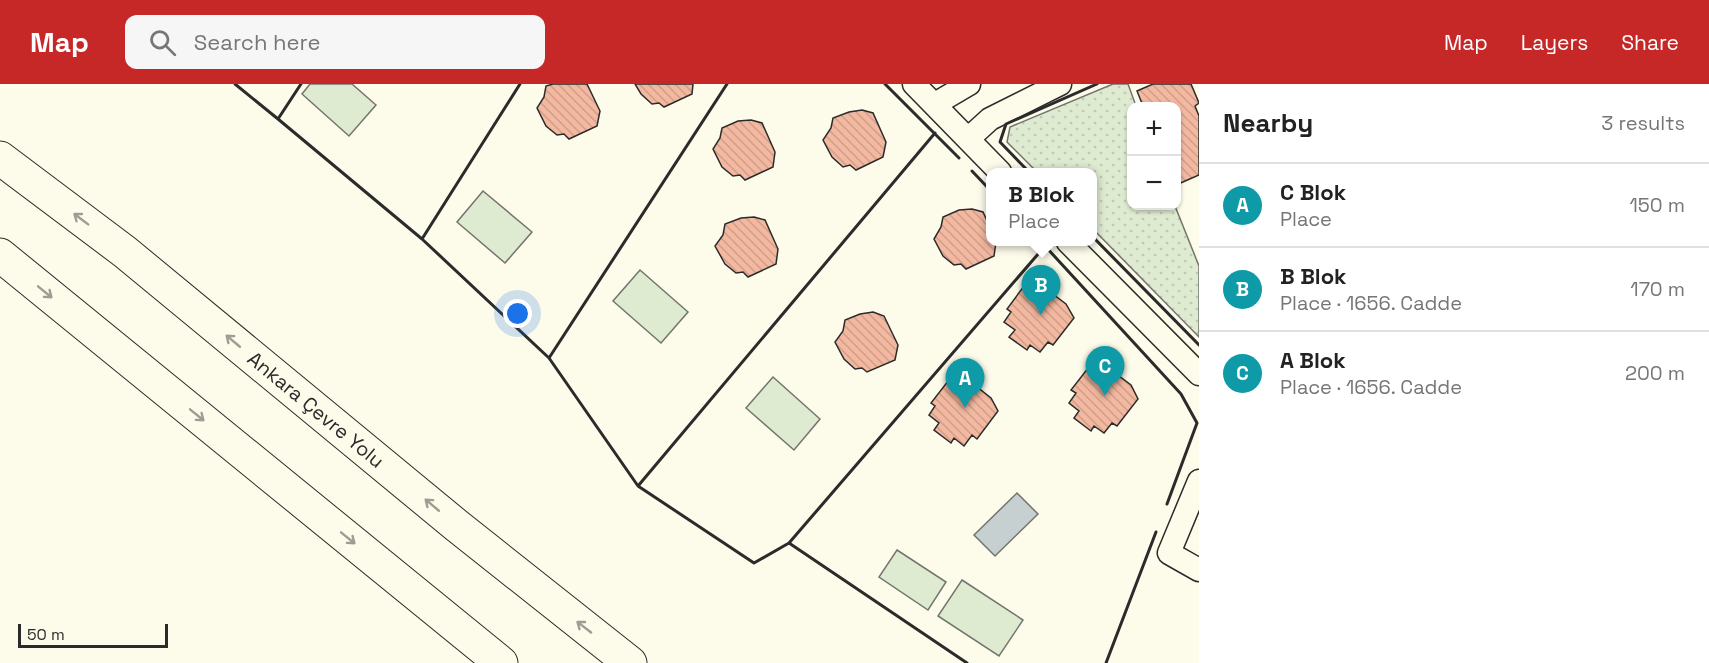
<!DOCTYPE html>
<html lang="en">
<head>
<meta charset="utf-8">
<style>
  body { margin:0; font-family:"Space Grotesk",sans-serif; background:#f6f6f6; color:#222 }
  .controls { position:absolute; right:18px; top:18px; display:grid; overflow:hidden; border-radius:12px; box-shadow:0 2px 4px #0004 }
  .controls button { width:54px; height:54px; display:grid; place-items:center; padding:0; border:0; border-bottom:2px solid #e0e0e0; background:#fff; color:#222; font:30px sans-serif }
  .scale { position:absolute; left:18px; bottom:15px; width:150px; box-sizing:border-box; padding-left:6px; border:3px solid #2b2b2b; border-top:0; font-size:16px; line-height:21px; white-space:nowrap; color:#2b2b2b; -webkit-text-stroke:4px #fdfbea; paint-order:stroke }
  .you { position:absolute; left:518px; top:230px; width:21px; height:21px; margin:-15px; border:4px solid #fff; border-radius:50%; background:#1a73e8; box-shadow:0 0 0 9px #1a73e833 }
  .badge { display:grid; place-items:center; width:39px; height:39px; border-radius:50%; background:#c62828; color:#fff; font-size:20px; font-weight:700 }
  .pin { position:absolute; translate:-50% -50px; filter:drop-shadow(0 2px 3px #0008) }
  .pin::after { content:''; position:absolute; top:32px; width:21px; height:18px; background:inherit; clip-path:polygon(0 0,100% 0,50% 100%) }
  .popup { position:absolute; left:986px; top:84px; width:111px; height:78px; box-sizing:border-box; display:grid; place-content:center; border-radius:12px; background:#fff; filter:drop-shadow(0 2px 4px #0005); font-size:20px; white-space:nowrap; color:#767676 }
  .popup b { font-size:22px; color:#222 }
  .popup::after { content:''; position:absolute; left:50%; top:100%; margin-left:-12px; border:12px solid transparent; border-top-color:#fff }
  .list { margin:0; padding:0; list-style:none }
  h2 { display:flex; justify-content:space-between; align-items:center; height:78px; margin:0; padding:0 24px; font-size:26px }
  h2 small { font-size:20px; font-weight:400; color:#767676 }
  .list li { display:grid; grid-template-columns:39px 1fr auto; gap:18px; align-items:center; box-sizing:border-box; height:84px; padding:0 24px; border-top:2px solid #e0e0e0 }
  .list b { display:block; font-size:22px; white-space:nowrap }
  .list p { margin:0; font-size:20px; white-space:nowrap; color:#767676 }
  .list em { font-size:20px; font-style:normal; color:#767676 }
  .icon { flex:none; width:33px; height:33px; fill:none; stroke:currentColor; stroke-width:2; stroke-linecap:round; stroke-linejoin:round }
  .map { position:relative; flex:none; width:1199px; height:579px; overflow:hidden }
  header { display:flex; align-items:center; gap:36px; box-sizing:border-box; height:84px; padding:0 30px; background:#c62828; color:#fff }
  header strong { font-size:28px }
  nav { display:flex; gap:33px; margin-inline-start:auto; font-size:21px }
  .search { width:420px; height:54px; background:#f6f6f6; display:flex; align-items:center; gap:15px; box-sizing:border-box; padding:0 21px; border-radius:12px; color:#767676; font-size:22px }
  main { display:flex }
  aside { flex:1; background:#fff }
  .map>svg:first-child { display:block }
</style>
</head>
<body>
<header>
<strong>Map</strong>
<div class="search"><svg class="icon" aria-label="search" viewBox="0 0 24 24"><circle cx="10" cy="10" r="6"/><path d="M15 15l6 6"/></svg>Search here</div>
<nav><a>Map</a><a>Layers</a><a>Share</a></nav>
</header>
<main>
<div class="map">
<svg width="1199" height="579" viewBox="0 0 1199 579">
  <defs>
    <pattern id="green-dots" width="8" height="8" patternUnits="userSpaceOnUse" patternTransform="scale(1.5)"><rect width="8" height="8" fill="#deebd1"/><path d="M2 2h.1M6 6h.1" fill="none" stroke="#bfcab4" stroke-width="1.8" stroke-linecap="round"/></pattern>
    <pattern id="building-back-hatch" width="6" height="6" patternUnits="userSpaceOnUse" patternTransform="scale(1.5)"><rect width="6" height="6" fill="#f2b8a0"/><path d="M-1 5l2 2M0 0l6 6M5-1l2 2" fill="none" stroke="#d09e8a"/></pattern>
  </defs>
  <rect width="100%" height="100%" fill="#fdfbea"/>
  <path fill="url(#green-dots)" stroke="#74746e" stroke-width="1.5" d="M1113 0H1128L1136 22H1132V122H1175L1199 182V253L1092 144V88H1037L1007 58 1010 43Z"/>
  <path fill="#deebd1" stroke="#74746e" stroke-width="1.5" d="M310 0H352L376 21 349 52 302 10Z
    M483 107 532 148 505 179 457 138Z
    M640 186 688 228 661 259 613 217Z
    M773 293 820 335 794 366 746 324Z
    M897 466 946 498 928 526 879 493Z
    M962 496 1023 536 999 572 938 532Z"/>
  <path fill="#c7d0d0" stroke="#74746e" stroke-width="1.5" d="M1017 409 1038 430 995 472 974 451Z"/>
  <path fill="url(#building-back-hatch)" stroke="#2b2b2b" stroke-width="1.5" d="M553 0H587L600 27 597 42 569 55 564 50 557 51 546 42 537 24 544 13 546 2Z
    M635 0H693L692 10 664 23 659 19 652 20 641 10Z
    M1153 0H1191L1199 19 1195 22 1199 32V91L1176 101V22H1143L1137 7Z
    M862 26 873 29 886 58 883 73 856 86 850 81 843 83 832 73 823 56 831 44 833 34 849 28Z
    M751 36 762 39 775 68 773 83 745 96 740 91 733 92 722 83 713 65 720 54 722 44 738 37Z
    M972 125 983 128 990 143V158H996L994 172 966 185 961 180 954 181 943 172 934 155 941 143 943 133 959 126Z
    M754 133 765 136 778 165 776 180 748 193 743 188 736 189 725 180 715 162 723 151 725 140 741 134Z
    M1027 198 1042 202 1066 220 1074 234 1053 261 1048 258 1040 268 1030 261 1027 266 1009 253 1015 246 1004 238 1011 228 1007 225Z
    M873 228 884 232 898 261 895 276 867 288 862 284 855 285 844 275 835 258 843 247 845 236 860 230Z
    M1092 279 1107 283 1131 301 1138 315 1117 342 1112 339 1104 349 1094 342 1091 347 1074 334 1079 327 1069 319 1076 309 1071 306Z
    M952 292 967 295 991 314 998 327 977 355 972 351 964 362 954 354 951 359 934 346 939 339 929 331 935 322 931 319Z"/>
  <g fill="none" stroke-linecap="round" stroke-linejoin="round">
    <defs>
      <path id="minor" d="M914 0 1000 88
        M935 20 969 0
        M968 55 990 35 1060 0
        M1068 158 1199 290
        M1199 397 1169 469 1199 486"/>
      <g id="highway">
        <path id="s1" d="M0 74 125 168 456 441 630 579"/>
        <path d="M0 171 501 579"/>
      </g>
    </defs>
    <use href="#minor" stroke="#2b2b2b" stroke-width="25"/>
    <use href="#highway" stroke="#2b2b2b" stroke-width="35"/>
    <use href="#minor" stroke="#fdfbea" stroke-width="22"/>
    <use href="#highway" stroke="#fdfbea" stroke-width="33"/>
    <path stroke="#2b2b2b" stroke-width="3" d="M235 0 278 35 301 0
      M885 0 959 74
      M278 35 422 155 520 0
      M972 87 990 106
      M1029 88 1000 58 1006 40 1097 0
      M1092 152 1199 261
      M422 155 549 274
      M638 402 549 274 727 0
      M789 459 754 479 638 402 935 49
      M967 579 789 459 1045 162 1181 310 1197 339 1167 420
      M1106 579 1156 448"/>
  </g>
  <defs><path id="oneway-shaft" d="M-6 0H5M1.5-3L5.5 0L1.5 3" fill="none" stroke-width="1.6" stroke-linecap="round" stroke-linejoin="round" transform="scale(1.5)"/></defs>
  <g stroke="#9e9d94">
    <use href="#oneway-shaft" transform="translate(81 135) rotate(-143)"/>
    <use href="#oneway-shaft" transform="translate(45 208) rotate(39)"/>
    <use href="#oneway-shaft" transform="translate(233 257) rotate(-140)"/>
    <use href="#oneway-shaft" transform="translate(197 331) rotate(39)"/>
    <use href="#oneway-shaft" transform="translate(432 421) rotate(-140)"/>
    <use href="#oneway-shaft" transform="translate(348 454) rotate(39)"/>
    <use href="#oneway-shaft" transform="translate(584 543) rotate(-142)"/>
  </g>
  <g text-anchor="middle" stroke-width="4.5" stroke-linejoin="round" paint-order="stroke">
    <g font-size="20" fill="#2b2b2b" stroke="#fdfbea">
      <text dy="7" stroke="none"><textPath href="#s1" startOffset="404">Ankara Çevre Yolu</textPath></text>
    </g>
  </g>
</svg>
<div class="controls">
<button>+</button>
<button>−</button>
</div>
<div class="scale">50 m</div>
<div class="you"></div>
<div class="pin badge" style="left:965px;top:324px;background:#0f9aa8">A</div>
<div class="pin badge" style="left:1041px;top:231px;background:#0f9aa8">B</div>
<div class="popup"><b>B Blok</b>Place</div>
<div class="pin badge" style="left:1105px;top:312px;background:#0f9aa8">C</div>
</div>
<aside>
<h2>Nearby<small>3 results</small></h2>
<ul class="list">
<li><span class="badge" style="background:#0f9aa8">A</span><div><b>C Blok</b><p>Place</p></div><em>150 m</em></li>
<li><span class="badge" style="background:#0f9aa8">B</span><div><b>B Blok</b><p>Place · 1656. Cadde</p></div><em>170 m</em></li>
<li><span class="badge" style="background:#0f9aa8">C</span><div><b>A Blok</b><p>Place · 1656. Cadde</p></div><em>200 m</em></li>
</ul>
</aside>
</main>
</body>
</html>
